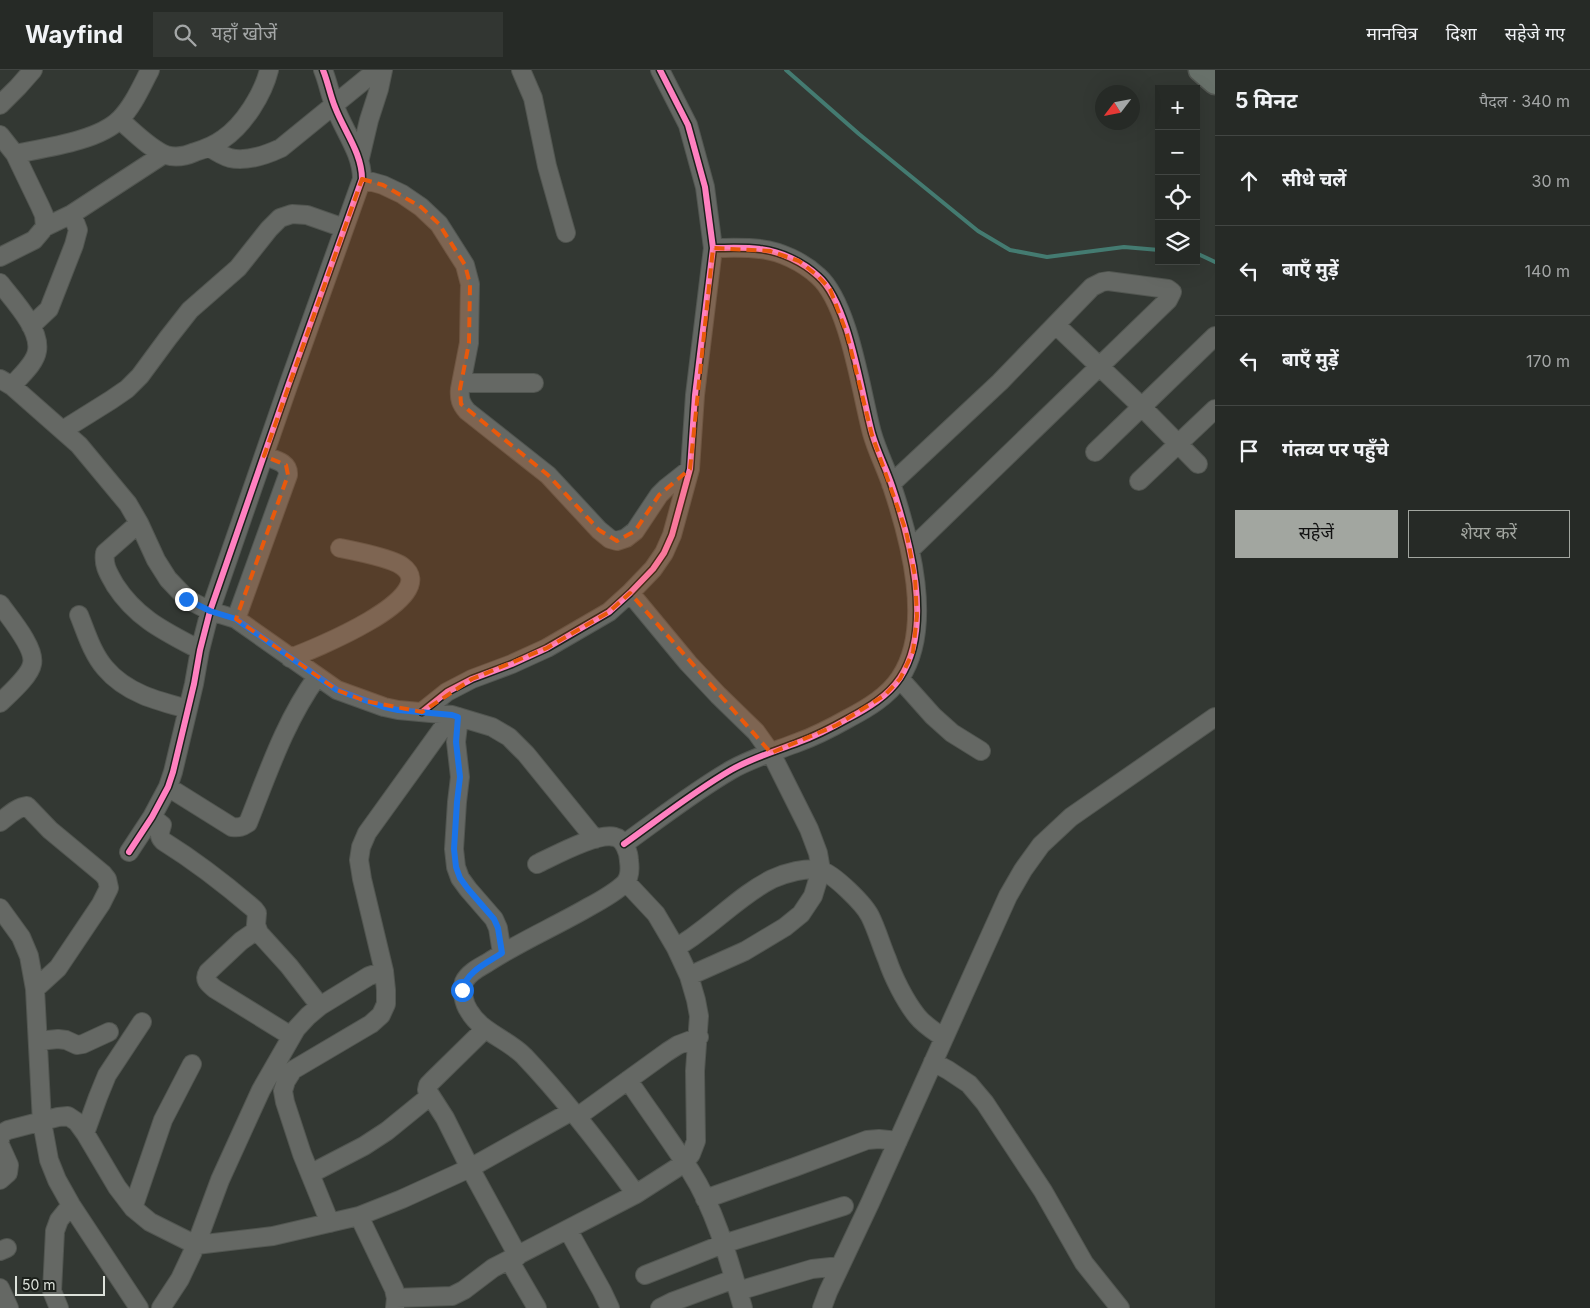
<!DOCTYPE html>
<html lang="hi">
<head>
<meta charset="utf-8">
<style>
  body { margin:0; font-family:Inter,"Noto Sans Devanagari",sans-serif; background:#323632; color:#f1f3f6 }
  .controls { position:absolute; right:15px; top:15px; display:grid; overflow:hidden; border-radius:0px; box-shadow:0 5px 20px #0002 }
  .controls button { width:45px; height:45px; display:grid; place-items:center; padding:0; border:0; border-bottom:1px solid #424643; background:#262a26; color:#f1f3f6; font:25px sans-serif }
  .compass { position:absolute; left:1095px; top:15px; width:45px; height:45px; border-radius:50%; background:#262a26; box-shadow:0 5px 20px #0002; rotate:238deg }
  .scale { position:absolute; left:15px; bottom:12px; width:90px; box-sizing:border-box; padding-left:5px; border:2px solid #dde2db; border-top:0; font-size:14px; line-height:18px; white-space:nowrap; color:#dde2db; -webkit-text-stroke:4px #1c201b; paint-order:stroke }
  .stop { position:absolute; width:15px; height:15px; margin:-11px; border:4px solid #1a73e8; border-radius:50%; background:#fff }
  .stop.end { background:#1a73e8; border-color:#fff; box-shadow:0 1px 5px #0008 }
  .list { margin:0; padding:0; list-style:none }
  h2 { display:flex; justify-content:space-between; align-items:center; height:65px; margin:0; padding:0 20px; font-size:21px }
  h2 small { font-size:16px; font-weight:400; color:#a4a7a7 }
  .list li { display:grid; grid-template-columns:32px 1fr auto; gap:15px; align-items:center; box-sizing:border-box; height:90px; padding:0 20px; border-top:1px solid #424643 }
  .list b { display:block; font-size:19px; white-space:nowrap }
  .list em { font-size:16px; font-style:normal; color:#a4a7a7 }
  .actions { display:flex; gap:10px; padding:15px 20px }
  .actions a { flex:1; padding:11px 0; border:1px solid #a2a6a0; border-radius:0px; text-align:center; font-size:18px; color:#a2a6a0 }
  .actions .main { background:#a2a6a0; color:#111 }
  .icon { flex:none; width:28px; height:28px; fill:none; stroke:currentColor; stroke-width:2; stroke-linecap:round; stroke-linejoin:round }
  .map { position:relative; flex:none; width:1215px; height:1238px; overflow:hidden }
  header { display:flex; align-items:center; gap:30px; box-sizing:border-box; height:70px; padding:0 25px; background:#262a26; border-bottom:1px solid #424643 }
  header strong { font-size:24px }
  nav { display:flex; gap:28px; margin-inline-start:auto; font-size:18px }
  .search { width:350px; height:45px; background:#323632; display:flex; align-items:center; gap:12px; box-sizing:border-box; padding:0 18px; border-radius:0px; color:#a4a7a7; font-size:19px }
  main { display:flex }
  aside { flex:1; background:#262a26 }
  .map>svg:first-child { display:block }
</style>
</head>
<body>
<header>
<strong>Wayfind</strong>
<div class="search"><svg class="icon" aria-label="search" viewBox="0 0 24 24"><circle cx="10" cy="10" r="6"/><path d="M15 15l6 6"/></svg>यहाँ खोजें</div>
<nav><a>मानचित्र</a><a>दिशा</a><a>सहेजे गए</a></nav>
</header>
<main>
<div class="map">
<svg width="1215" height="1238" viewBox="0 0 1215 1238">
  <rect width="100%" height="100%" fill="#333833"/>
  <g fill="none" stroke-linecap="round" stroke-linejoin="round">
    <path stroke="#447b71" stroke-width="4" d="M786 0 859 64 978 161 1010 180 1047 187 1124 177 1159 180
      M1196 183 1215 192"/>
    <defs>
      <path id="minor" d="M521 0 533 28 547 96 566 163
        M0 35 18 17 33 0
        M120 50C133 61 150 79 166 85 176 88 186 86 195 82 205 79 215 75 223 69 244 55 263 24 269 0
        M0 65 15 84 40 136 44 145 45 157
        M209 77C215 81 223 86 230 88 247 92 266 85 281 78L367 8 383 0
        M15 84C44 78 99 71 120 49 133 36 141 17 150 0
        M360 88 369 50 379 19 383 0
        M362 109 383 115 402 124 421 137 439 154 465 195 470 214 469 273 460 319C459 329 461 334 467 341L548 405 599 460 610 469 617 471 626 468 635 461 659 425 666 418 690 399
        M0 187 34 170 45 157 72 144 164 84
        M0 213C13 230 41 259 37 281 35 294 20 306 12 316
        M1056 255 1142 337 1198 394
        M31 256 49 239 74 175 78 160 72 144
        M0 309 12 316 79 375 128 434 139 453 156 490 168 509 187 529 210 541 236 549 337 620 384 637 398 640 452 645 492 657 509 667 526 684 595 769
        M461 313H534
        M63 360 111 330 127 319 140 306 168 268 190 240 238 198 269 159 280 148 292 144 307 145 344 158
        M1095 382 1215 266
        M1139 411 1215 339
        M891 414 1000 312 1092 217 1102 212 1108 211 1168 219 1172 222 1168 230 910 480
        M139 453 105 483C103 496 109 504 115 515 137 549 166 562 200 580
        M630 523 688 593 718 625 756 662 771 683 809 759 818 783 821 800 813 826 801 844 785 857 745 881 689 906
        M0 534C9 547 36 578 32 594 30 606 9 624 0 633
        M79 545C86 562 92 583 105 598 126 623 157 631 188 639
        M236 549 288 405C289 392 275 390 264 386
        M290 588C309 581 445 527 402 496 391 488 355 481 340 478
        M900 609 933 646 952 663 981 681
        M422 642 447 622 472 609 512 594 547 578 609 542 630 523 653 499 664 483 672 465 690 399 695 325 713 178 705 117 688 55 660 0
        M459 647 456 672 460 707 457 732 454 779 456 797 460 808 468 819 494 849 498 858 502 883
        M168 717 232 757C239 758 242 757 248 753 268 703 285 651 317 607
        M152 747 162 755C160 762 158 766 163 771 195 791 225 814 254 839L257 843 256 855 259 863 289 896 320 936
        M0 752C8 746 17 737 27 736L50 760 103 804 107 809 109 818 101 834 58 898 35 919
        M624 774C659 749 693 722 731 700 752 688 776 681 799 672 816 666 833 657 849 648 868 638 888 626 900 608 934 557 910 470 892 416 886 398 877 381 872 363 861 322 849 233 818 206 803 192 780 181 760 179 745 177 728 178 713 178
        M129 782 152 747 168 717 173 702 194 614 200 580 210 541 288 316 362 109C362 83 344 61 335 37 330 25 328 12 323 0
        M537 794C554 786 597 762 615 767 624 769 629 783 629 791 630 798 630 807 625 813 615 823 600 831 587 838 554 857 519 872 487 893 480 897 468 903 464 912 461 920 464 934 469 941 481 962 507 969 524 986 565 1029 601 1076 636 1124
        M0 838 21 867 29 886 35 919 42 1052 49 1090 57 1110 71 1135 139 1238
        M257 860 241 871 208 902C203 910 209 914 215 919L291 966
        M676 878C687 871 697 864 707 856 728 840 748 821 772 809 785 803 807 797 820 800 834 804 864 834 870 846 877 860 881 875 887 889 893 907 905 931 917 946 924 955 934 961 944 968
        M485 959 433 1010 428 1015 427 1020 445 1048 470 1098 518 1186
        M38 971 58 969 66 970 77 975 83 974 109 962
        M933 992 948 1000 969 1014 985 1033 1043 1121 1084 1193 1120 1238
        M628 1010C649 1041 671 1071 691 1102 716 1141 730 1194 743 1238
        M577 1047 667 982 678 975 699 967
        M85 1063 98 1027 107 1005 142 952
        M0 1070 1 1064 8 1060 58 1047 68 1046 77 1052 85 1063 117 1117 133 1138 150 1152 196 1175 273 1166 359 1146 402 1129 470 1098 572 1041
        M0 1075 9 1095 8 1103 0 1110
        M310 1104 364 1076 387 1061 430 1026
        M705 1129 795 1097 867 1070 879 1069 898 1071
        M133 1138 163 1050 192 994
        M359 1146 394 1219 396 1228 395 1238
        M330 1153 302 1084 285 1032 283 1021 286 1011 293 1000 371 954 381 945 386 934V920L384 901 362 809 359 790 361 777 367 763 452 645
        M568 1160 602 1221 610 1238
        M0 1181 7 1178
        M509 1190 537 1238
        M645 1205 723 1174 844 1136
        M0 1218 9 1238
        M738 1221 812 1199 840 1196
        M396 1228 452 1226 464 1220 493 1198 636 1124 675 1099 684 1093 691 1084 696 1071 695 1001 699 946 696 930 689 906 676 878 656 844 626 812
        M59 1238 52 1221 55 1161 59 1150 71 1135
        M161 1238 180 1209 196 1175 220 1110 261 1020 296 959 308 946 320 936 369 906 384 901
        M660 1238 672 1232 734 1209
        M822 1238 828 1222 870 1133 980 888 1008 826 1023 800 1041 775 1071 747 1215 647"/>
      <path id="major" d="M1200 0 1215 13"/>
    </defs>
    <use href="#minor" stroke="#525651" stroke-width="20"/>
    <use href="#major" stroke="#525651" stroke-width="25"/>
    <use href="#minor" stroke="#656864" stroke-width="18"/>
    <use href="#major" stroke="#68716a" stroke-width="22"/>
    <defs>
      <path id="cycleway" d="M422 642 447 622 472 609 512 594 547 578 609 542 630 523 653 499 664 483 672 465 690 399 695 325 713 178 705 117 688 55 660 0
        M624 774C659 749 693 722 731 700 752 688 776 681 799 672 816 666 833 657 849 648 868 638 888 626 900 608 934 557 910 470 892 416 886 398 877 381 872 363 861 322 849 233 818 206 803 192 780 181 760 179 745 177 728 178 713 178
        M129 782 152 747 168 717 173 702 194 614 200 580 210 541 288 316 362 109C362 83 344 61 335 37 330 25 328 12 323 0"/>
    </defs>
    <use href="#cycleway" stroke="#1c201b" stroke-width="9"/>
    <use href="#cycleway" stroke="#ff80c0" stroke-width="6"/>
  </g>
  <g fill="none" stroke-linecap="round" stroke-linejoin="round">
    <path stroke="#1a73e8" stroke-width="6" d="M186 529 210 541 236 549 337 620 384 637 398 640 452 645 458 647 456 672 460 707 457 732 454 779 456 797 460 808 468 819 494 849 498 858 502 883C487 893 467 901 462 920"/>
  </g>
  <path fill="#e8590c" fill-opacity="0.2" stroke="#e8590c" stroke-width="4" stroke-dasharray="10 6" stroke-linejoin="round" d="M362 109 383 115 421 137 439 154 465 195 470 214 469 273 460 319 461 334 548 405 599 460 617 471 635 461 659 425 690 399 713 178 770 181 799 191 818 206 830 219 847 264 872 365 906 461 915 506 917 546 913 582 900 609 885 625 837 655 771 683 630 523 609 542 547 578 472 609 422 642 365 631 337 620 236 549 288 405 286 395 264 386Z"/>
</svg>
<div class="controls">
<button>+</button>
<button>−</button>
<button><svg class="icon" aria-label="locate" viewBox="0 0 24 24"><circle cx="12" cy="12" r="6"/><path d="M12 2v4M12 18v4M2 12h4M18 12h4"/></svg></button>
<button><svg class="icon" aria-label="layers" viewBox="0 0 24 24"><path d="M12 4l9 5-9 5-9-5zM3 14l9 5 9-5"/></svg></button>
</div>
<svg class="compass" viewBox="-18 -18 36 36"><path d="M0-13l5 13h-10z" fill="#e53935"/><path d="M0 13l5-13h-10z" fill="#a4a7a7"/></svg>
<div class="scale">50 m</div>
<div class="stop" style="left:462px;top:920px"></div>
<div class="stop end" style="left:186px;top:529px"></div>
</div>
<aside>
<h2>5 मिनट<small>पैदल · 340 m</small></h2>
<ul class="list">
<li><svg class="icon" aria-label="ahead" viewBox="0 0 24 24"><path d="M12 20V5M6 11l6-6 6 6"/></svg><div><b>सीधे चलें</b></div><em>30 m</em></li>
<li><svg class="icon" aria-label="left" viewBox="0 0 24 24"><path d="M17 20v-9H6M10 6l-5 5 5 5"/></svg><div><b>बाएँ मुड़ें</b></div><em>140 m</em></li>
<li><svg class="icon" aria-label="left" viewBox="0 0 24 24"><path d="M17 20v-9H6M10 6l-5 5 5 5"/></svg><div><b>बाएँ मुड़ें</b></div><em>170 m</em></li>
<li><svg class="icon" aria-label="arrive" viewBox="0 0 24 24"><path d="M6 21V4h12l-3 4 3 4H6"/></svg><div><b>गंतव्य पर पहुँचे</b></div></li>
</ul>
<div class="actions"><a class="main">सहेजें</a><a>शेयर करें</a></div>
</aside>
</main>
</body>
</html>
